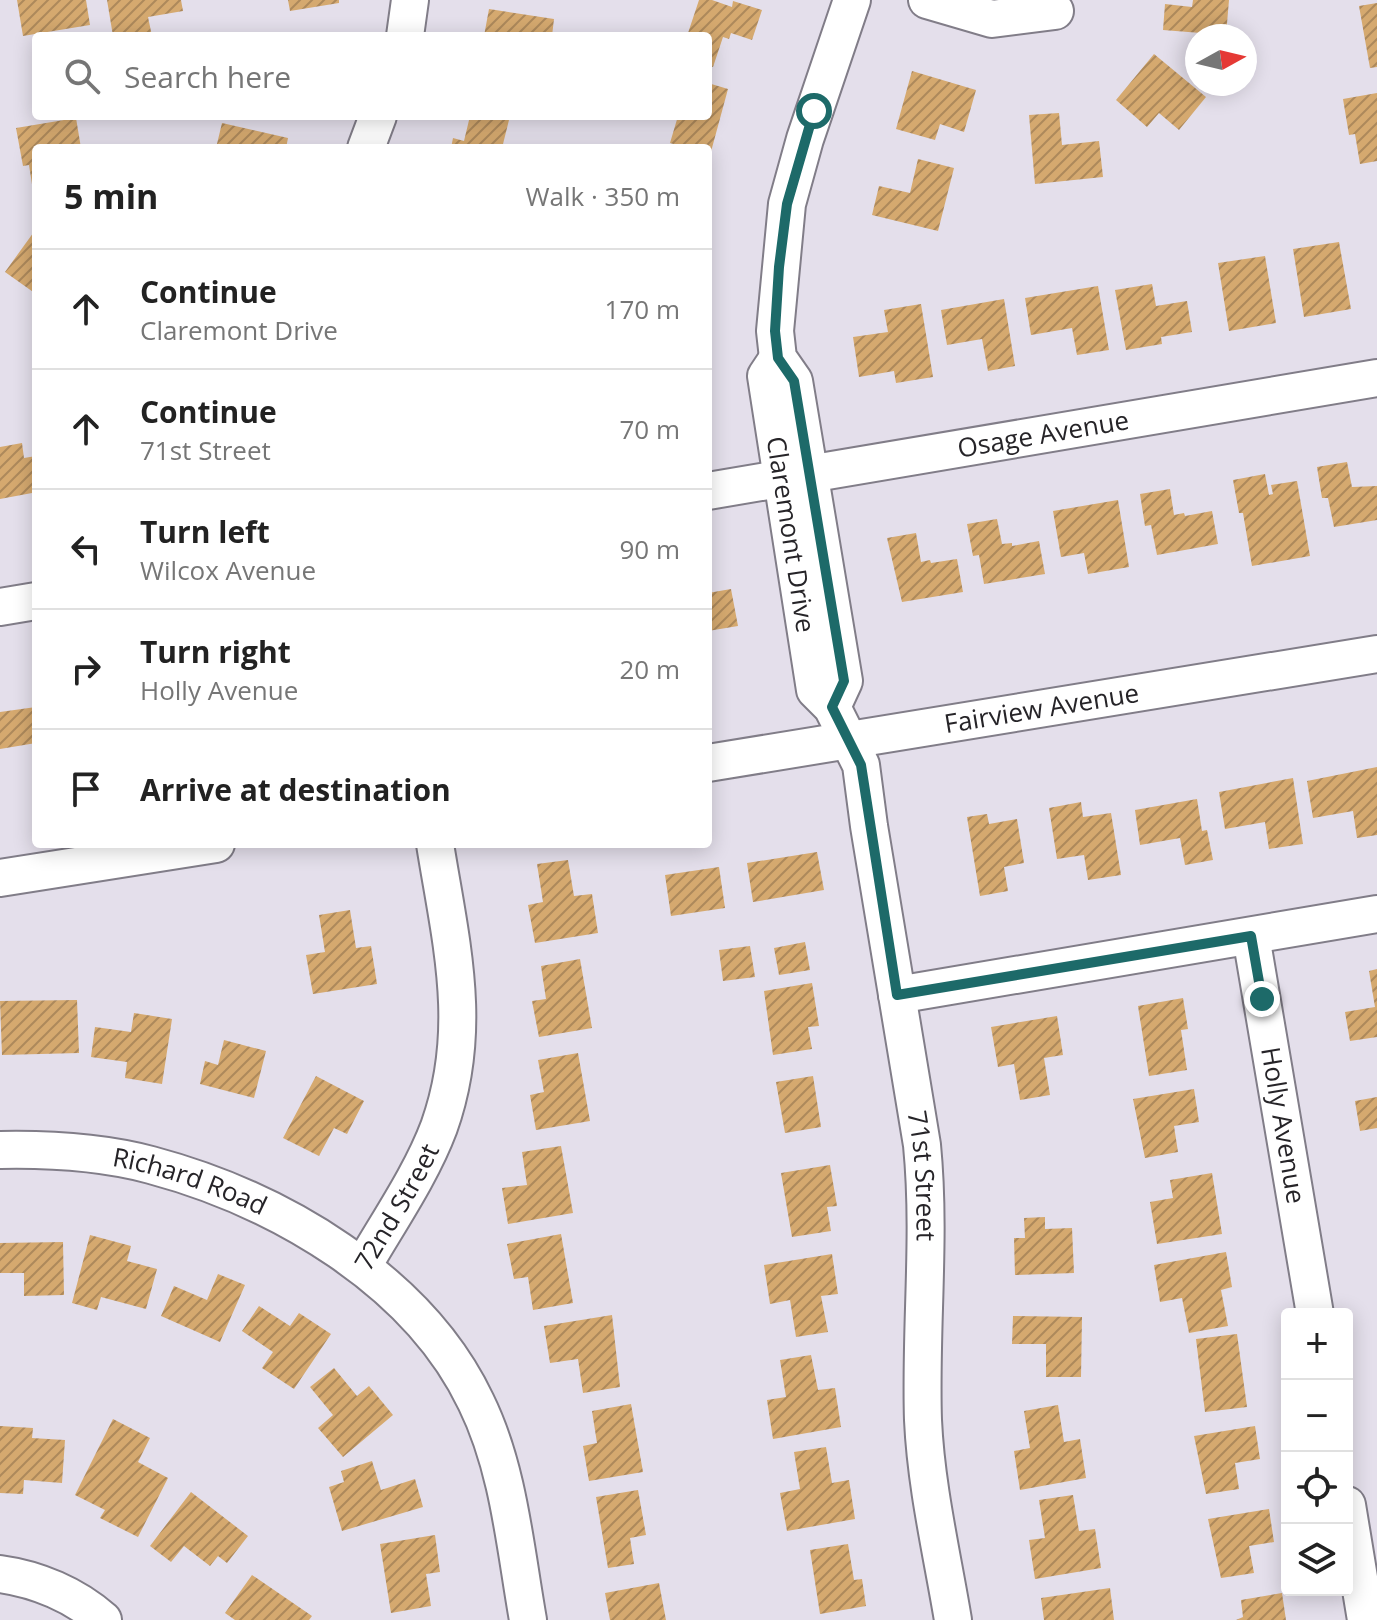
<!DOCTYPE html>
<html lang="en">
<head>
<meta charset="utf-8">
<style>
  body { margin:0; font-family:"Open Sans",sans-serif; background:#f6f6f6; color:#222 }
  .controls { position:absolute; right:24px; bottom:24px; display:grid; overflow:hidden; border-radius:8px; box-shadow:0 4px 20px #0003 }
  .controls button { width:72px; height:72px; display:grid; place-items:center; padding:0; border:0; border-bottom:2px solid #e0e0e0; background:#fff; color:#222; font:40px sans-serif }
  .compass { position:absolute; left:1185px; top:24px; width:72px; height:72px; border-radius:50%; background:#fff; box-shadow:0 4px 20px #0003; rotate:82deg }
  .stop { position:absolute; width:24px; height:24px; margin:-18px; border:6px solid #1d6a69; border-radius:50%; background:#fff }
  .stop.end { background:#1d6a69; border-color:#fff; box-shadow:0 2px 8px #0008 }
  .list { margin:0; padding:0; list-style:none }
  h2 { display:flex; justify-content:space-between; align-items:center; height:104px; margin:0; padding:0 32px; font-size:34px }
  h2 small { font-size:26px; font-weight:400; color:#767676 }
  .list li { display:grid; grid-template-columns:52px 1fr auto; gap:24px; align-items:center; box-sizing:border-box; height:120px; padding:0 32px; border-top:2px solid #e0e0e0 }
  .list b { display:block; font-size:30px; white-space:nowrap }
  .list p { margin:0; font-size:26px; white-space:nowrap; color:#767676 }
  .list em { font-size:26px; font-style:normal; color:#767676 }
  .icon { flex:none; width:44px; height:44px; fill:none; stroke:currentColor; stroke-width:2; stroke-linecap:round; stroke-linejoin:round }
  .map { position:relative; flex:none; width:1377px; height:1620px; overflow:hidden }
  .search { position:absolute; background:#fff; box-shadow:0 4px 20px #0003; left:32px; top:32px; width:680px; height:88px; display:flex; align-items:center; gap:20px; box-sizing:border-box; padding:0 28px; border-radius:8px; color:#767676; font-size:30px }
  .panel { position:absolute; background:#fff; box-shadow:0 4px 20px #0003; left:32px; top:144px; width:680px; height:704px; border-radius:8px }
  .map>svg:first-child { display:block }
</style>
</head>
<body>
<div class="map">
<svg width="1377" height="1620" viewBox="0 0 1377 1620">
  <defs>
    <pattern id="building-hatch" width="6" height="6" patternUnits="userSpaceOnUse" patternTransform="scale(2)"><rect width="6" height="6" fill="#d5a96f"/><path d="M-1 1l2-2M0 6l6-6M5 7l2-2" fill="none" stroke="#ad895b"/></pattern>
  </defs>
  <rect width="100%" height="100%" fill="#e4dfeb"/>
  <path fill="url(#building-hatch)" d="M17 0H86L90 25 23 36Z
    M107 0H181L183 11 148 17 152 36H113Z
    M288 0H339V3L290 11Z
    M699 0H712L732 7 733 1 762 10 752 40 731 33 729 39 723 37 713 67 708 66V36H687Z
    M1193 0H1229L1226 35 1163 30 1165 4 1192 7Z
    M1377 3V67L1370 68 1359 6Z
    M489 9 554 19 552 36H484Z
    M1154 54 1206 97 1179 130 1159 113 1147 127 1116 100Z
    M912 71 976 90 964 132 940 124 935 140 896 129Z
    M708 83 728 89 709 159 708 148H687L670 143 678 116H708Z
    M1377 93V161L1360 164 1355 134 1349 135 1343 99Z
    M1059 113 1062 145 1099 141 1103 177 1035 184 1029 115Z
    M470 116H510L502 148H451L453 138 464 141Z
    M76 118 81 148H36L34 197 29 165 23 166 16 128Z
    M222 123 288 138 286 148H216Z
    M918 159 954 168 938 231 872 215 879 186 910 193Z
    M36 229V294L5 272Z
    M1339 242 1351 309 1304 317 1293 249Z
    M1265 256 1276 323 1229 331 1218 263Z
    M1152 284 1156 306 1187 301 1192 332 1161 337 1162 344 1126 350 1115 290Z
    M1098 286 1109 350 1077 355 1072 328 1031 335 1025 298Z
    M1004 299 1015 366 988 371 982 339 947 345 941 310Z
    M921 304 933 377 896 383 894 371 859 377 853 337 888 332 884 310Z
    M22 443 24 458 36 456V505L32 493 0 499V447Z
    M1347 462 1352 487 1377 486V520L1334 527 1328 498H1322L1317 467Z
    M1265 474 1269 495 1273 494 1271 485 1297 481 1310 556 1252 566 1243 513H1239L1233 480Z
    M1170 489 1174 515 1184 513 1185 516 1212 511 1218 544 1157 555 1151 525 1145 526 1140 494Z
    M1118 500 1129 567 1088 574 1084 553 1061 557 1053 511Z
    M997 519 1002 544 1012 543V546L1039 541 1045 574 984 584 979 555 973 556 967 524Z
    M916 533 921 562 930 560 931 563 957 559 963 592 902 602 887 538Z
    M731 589 738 626 708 631V593Z
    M36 707V743L0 749V712Z
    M1377 767V835L1357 838 1353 811 1313 818 1307 781Z
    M1293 778 1303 844 1269 849 1265 822 1225 829 1219 792Z
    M1197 799 1202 831 1207 830 1213 860 1185 865 1180 838 1140 845 1135 810Z
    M1081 802 1083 817 1111 813 1121 875 1088 880 1084 855 1057 859 1049 808Z
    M987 814 989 824 1017 819 1024 863 1004 867 1008 891 980 896 967 817Z
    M817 852 824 890 753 902 747 863Z
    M568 860 574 896 592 894 598 933 535 943 528 905 543 902 537 864Z
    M719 867 725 908 671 916 665 875Z
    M350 910 356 948 371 946 377 984 313 994 306 955 325 952 319 915Z
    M805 942 810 970 779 975 774 948Z
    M750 946 755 977 723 981 719 950Z
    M580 959 592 1028 539 1037 532 1001 546 999 541 966Z
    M1377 969V1037L1350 1041 1345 1012 1375 1007 1369 971Z
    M812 983 819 1026 808 1027 812 1049 773 1055 764 991Z
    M1183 998 1188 1029 1181 1030 1187 1070 1149 1076 1138 1006Z
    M77 1000 79 1053 2 1055 0 1001Z
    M134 1013 172 1019 162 1084 125 1078 127 1062 91 1057 95 1027 131 1032Z
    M1057 1016 1063 1055 1044 1058 1050 1095 1020 1100 1014 1064 998 1067 991 1027Z
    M224 1040 266 1051 254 1098 200 1084 205 1061 218 1065Z
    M578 1053 590 1121 536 1130 530 1095 544 1092 538 1060Z
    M316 1076 364 1101 347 1134 334 1128 319 1156 283 1138Z
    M813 1076 821 1127 785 1133 776 1082Z
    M1194 1089 1199 1122 1174 1126 1178 1152 1145 1158 1133 1099Z
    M1377 1097V1128L1360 1131 1355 1101Z
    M561 1146 573 1213 508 1224 502 1188 527 1185 522 1152Z
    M830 1165 837 1206 827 1207 831 1231 792 1237 781 1173Z
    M1212 1173 1222 1234 1157 1244 1150 1202 1173 1198 1170 1180Z
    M1045 1217V1229L1072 1228 1074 1273 1015 1275 1014 1238H1025L1024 1218Z
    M561 1234 573 1303 533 1310 528 1277 514 1279 507 1244Z
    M90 1235 131 1246 127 1261 157 1269 146 1309 101 1297 97 1310 72 1303Z
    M63 1242 64 1295 24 1296V1273H0V1243Z
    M1226 1252 1232 1287 1221 1290 1228 1326 1189 1333 1182 1298 1160 1302 1154 1265Z
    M832 1254 838 1294 821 1296 828 1332 796 1337 790 1300 770 1304 764 1265Z
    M218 1274 245 1285 220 1342 161 1316 174 1286 207 1300Z
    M259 1306 290 1326 299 1313 331 1334 294 1389 262 1368 273 1352 242 1331Z
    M612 1315 620 1387 583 1393 578 1359 550 1363 544 1326Z
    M1013 1316 1082 1317 1081 1377H1046V1344H1012Z
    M1237 1334 1247 1407 1205 1412 1196 1339Z
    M811 1355 818 1390 835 1388 841 1427 773 1439 767 1400 786 1397 780 1360Z
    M334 1368 357 1396 369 1386 393 1415 343 1457 318 1428 333 1415 310 1387Z
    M631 1404 643 1472 589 1481 583 1446 597 1443 592 1411Z
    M1058 1405 1064 1442 1080 1439 1086 1478 1020 1490 1014 1451 1030 1448 1024 1411Z
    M113 1419 150 1438 138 1462 168 1478 138 1537 100 1518 105 1510 75 1495Z
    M0 1426 33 1428 32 1438 65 1440 62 1483 24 1480 23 1494 0 1493Z
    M1255 1426 1260 1459 1235 1463 1239 1489 1206 1494 1194 1436Z
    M826 1447 832 1483 849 1480 855 1519 787 1531 780 1493 800 1489 794 1452Z
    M372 1461 381 1490 415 1479 423 1507 342 1531 329 1487 344 1482 341 1471Z
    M638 1490 646 1535 630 1538 634 1564 608 1568 596 1497Z
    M191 1492 248 1536 227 1563 218 1556 210 1566 184 1546 171 1562 150 1546Z
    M1073 1495 1079 1531 1095 1529 1101 1568 1035 1579 1029 1540 1045 1538 1039 1500Z
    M1269 1509 1274 1542 1249 1546 1254 1573 1221 1578 1208 1519Z
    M435 1535 440 1572 426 1574 431 1606 391 1613 380 1544Z
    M848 1544 854 1580 862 1579 866 1606 820 1614 810 1550Z
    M252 1575 312 1616 309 1620H235L225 1613Z
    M659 1583 666 1620H610L605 1593Z
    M1110 1588 1114 1620H1044L1041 1598Z
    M1282 1593 1286 1620H1236L1243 1617 1241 1600Z"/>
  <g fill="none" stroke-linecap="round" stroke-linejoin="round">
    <defs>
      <g id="minor">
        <path d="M927 0 992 19 1055 11"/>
        <path d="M405 36 410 0"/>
        <path d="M366 148 378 116"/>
        <path id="s1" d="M778 358 766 376 815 690 832 707 861 765 869 826 922 1145C931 1237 920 1328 923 1420 926 1487 942 1554 953 1620"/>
        <path id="s2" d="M708 491 1377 378"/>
        <path d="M0 607 36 601"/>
        <path d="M832 707 844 681 794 381 778 358 775 331 787 204 805 139 852 0"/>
        <path id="s3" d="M708 763 1377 654"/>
        <path d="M0 878 216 844"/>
        <path id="s4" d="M1251 936 1315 1314"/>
        <path d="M897 995 1377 914"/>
        <path id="s5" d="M0 1150C51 1149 102 1152 151 1165 278 1199 418 1280 476 1402 509 1469 515 1547 528 1620"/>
        <path id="s6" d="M363 1266C389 1221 421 1175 439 1127 474 1029 451 943 435 844"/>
        <path d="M1347 1505 1366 1620"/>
        <path d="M0 1574C37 1579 75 1595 103 1620"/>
      </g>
    </defs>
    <use href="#minor" stroke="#817d88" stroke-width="40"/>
    <use href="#minor" stroke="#fff" stroke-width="36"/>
  </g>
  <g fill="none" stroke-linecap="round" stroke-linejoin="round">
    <path stroke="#1d6a69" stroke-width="10" d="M814 111 787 204 779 267 775 331 778 358 794 381 844 681 832 707 861 765 897 995 1251 936 1262 999"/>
  </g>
  <g text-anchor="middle" stroke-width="7" stroke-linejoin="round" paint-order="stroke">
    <g font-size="26" fill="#262428" stroke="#fff">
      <text dy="9" stroke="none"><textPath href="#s2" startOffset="340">Osage Avenue</textPath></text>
      <text dy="9" stroke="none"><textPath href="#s1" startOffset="182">Claremont Drive</textPath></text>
      <text dy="9" stroke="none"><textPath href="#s3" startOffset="338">Fairview Avenue</textPath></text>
      <text dy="9" stroke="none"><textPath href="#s4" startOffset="192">Holly Avenue</textPath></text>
      <text dy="9" stroke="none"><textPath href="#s1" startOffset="844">71st Street</textPath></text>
      <text dy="9" stroke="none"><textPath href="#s5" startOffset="194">Richard Road</textPath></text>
      <text dy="9" stroke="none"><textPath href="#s6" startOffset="68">72nd Street</textPath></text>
    </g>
  </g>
</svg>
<div class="controls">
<button>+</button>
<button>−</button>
<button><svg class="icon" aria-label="locate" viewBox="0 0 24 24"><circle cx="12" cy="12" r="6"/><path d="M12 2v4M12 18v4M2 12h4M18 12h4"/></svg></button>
<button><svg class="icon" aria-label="layers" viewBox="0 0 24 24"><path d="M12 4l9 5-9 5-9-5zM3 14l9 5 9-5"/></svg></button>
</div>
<svg class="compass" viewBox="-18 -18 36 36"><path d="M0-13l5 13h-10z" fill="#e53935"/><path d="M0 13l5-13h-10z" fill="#767676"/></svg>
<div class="stop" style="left:814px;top:111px"></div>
<div class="stop end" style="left:1262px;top:999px"></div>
<div class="search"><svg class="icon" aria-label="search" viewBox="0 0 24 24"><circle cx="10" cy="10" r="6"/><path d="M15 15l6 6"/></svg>Search here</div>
<section class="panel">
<h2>5 min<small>Walk · 350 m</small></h2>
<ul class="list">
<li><svg class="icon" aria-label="ahead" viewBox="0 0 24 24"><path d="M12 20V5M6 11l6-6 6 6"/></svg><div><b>Continue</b><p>Claremont Drive</p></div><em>170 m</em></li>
<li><svg class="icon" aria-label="ahead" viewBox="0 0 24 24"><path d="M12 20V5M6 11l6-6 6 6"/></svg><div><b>Continue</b><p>71st Street</p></div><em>70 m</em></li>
<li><svg class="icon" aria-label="left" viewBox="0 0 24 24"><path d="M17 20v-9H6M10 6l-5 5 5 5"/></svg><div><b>Turn left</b><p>Wilcox Avenue</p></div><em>90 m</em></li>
<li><svg class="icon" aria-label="right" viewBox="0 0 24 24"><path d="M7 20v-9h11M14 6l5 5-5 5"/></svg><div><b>Turn right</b><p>Holly Avenue</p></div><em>20 m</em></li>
<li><svg class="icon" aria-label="arrive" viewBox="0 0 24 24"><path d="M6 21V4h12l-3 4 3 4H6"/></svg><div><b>Arrive at destination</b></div></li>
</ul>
</section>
</div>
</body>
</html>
